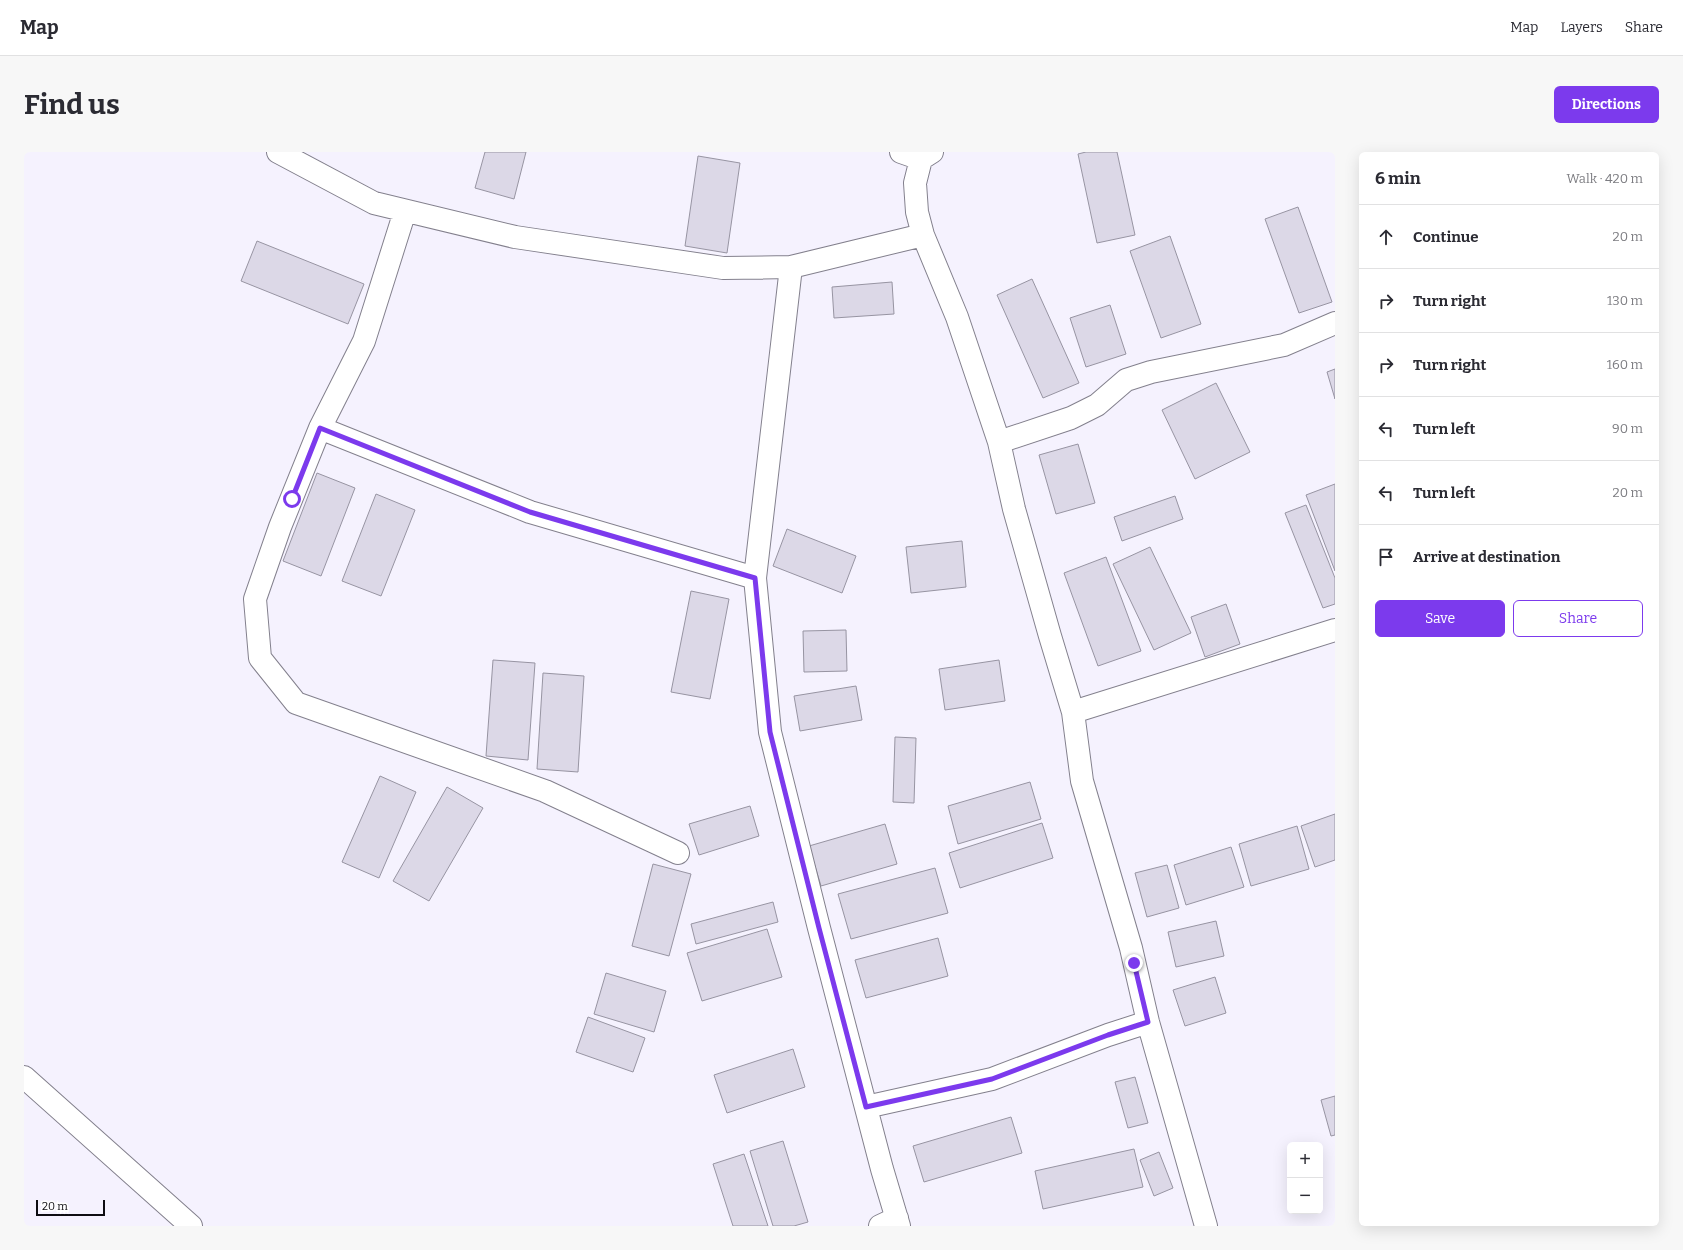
<!DOCTYPE html>
<html lang="en">
<head>
<meta charset="utf-8">
<style>
  body { margin:0; font-family:Bitter,serif; background:#f7f7f7; color:#2b2b33 }
  .controls { position:absolute; right:12px; bottom:12px; display:grid; overflow:hidden; border-radius:6px; box-shadow:0 4px 16px #0002 }
  .controls button { width:36px; height:36px; display:grid; place-items:center; padding:0; border:0; border-bottom:1px solid #e1e1e2; background:#fff; color:#2b2b33; font:20px sans-serif }
  .scale { position:absolute; left:12px; bottom:10px; width:69px; box-sizing:border-box; padding-left:4px; border:2px solid #0e0d12; border-top:0; font-size:11px; line-height:14px; white-space:nowrap; color:#0e0d12; -webkit-text-stroke:3px #fff; paint-order:stroke }
  .stop { position:absolute; width:12px; height:12px; margin:-9px; border:3px solid #7c3aed; border-radius:50%; background:#fff }
  .stop.end { background:#7c3aed; border-color:#fff; box-shadow:0 1px 4px #0008 }
  .list { margin:0; padding:0; list-style:none }
  h2 { display:flex; justify-content:space-between; align-items:center; height:52px; margin:0; padding:0 16px; font-size:17px }
  h2 small { font-size:13px; font-weight:400; color:#7c7c81 }
  .list li { display:grid; grid-template-columns:26px 1fr auto; gap:12px; align-items:center; box-sizing:border-box; height:64px; padding:0 16px; border-top:1px solid #e1e1e2 }
  .list b { display:block; font-size:15px; white-space:nowrap }
  .list em { font-size:13px; font-style:normal; color:#7c7c81 }
  .actions { display:flex; gap:8px; padding:12px 16px }
  .actions a { flex:1; padding:9px 0; border:1px solid #7c3aed; border-radius:6px; text-align:center; font-size:14px; color:#7c3aed }
  .actions .main { background:#7c3aed; color:#fff }
  .icon { flex:none; width:22px; height:22px; fill:none; stroke:currentColor; stroke-width:2; stroke-linecap:round; stroke-linejoin:round }
  .map { position:relative; flex:none; width:1311px; height:1074px; overflow:hidden; border-radius:6px }
  header { display:flex; align-items:center; gap:24px; box-sizing:border-box; height:56px; padding:0 20px; background:#fff; border-bottom:1px solid #e1e1e2 }
  header strong { font-size:19px }
  nav { display:flex; gap:22px; margin-inline-start:auto; font-size:14px }
  .intro { display:flex; align-items:center; justify-content:space-between; box-sizing:border-box; height:96px; padding:0 24px }
  h1 { margin:0; font-size:28px }
  .button { padding:10px 18px; border-radius:6px; background:#7c3aed; color:#fff; font-size:14px; font-weight:700 }
  main { display:flex; gap:24px; padding:0 24px }
  aside { flex:1; background:#fff; border-radius:6px; box-shadow:0 4px 16px #0002 }
  .map>svg:first-child { display:block }
</style>
</head>
<body>
<header>
<strong>Map</strong>
<nav><a>Map</a><a>Layers</a><a>Share</a></nav>
</header>
<div class="intro"><h1>Find us</h1><a class="button">Directions</a></div>
<main>
<div class="map">
<svg width="1311" height="1074" viewBox="0 0 1311 1074">
  <rect width="100%" height="100%" fill="#f5f2fe"/>
  <path fill="#dcd8e7" stroke="#9794a2" d="M461 0H502L490 47 451 36Z
    M1062 0H1093L1111 83 1073 91 1054 2Z
    M674 4 716 11 703 101 661 94Z
    M1274 55 1308 150 1275 161 1241 67Z
    M1146 84 1177 172 1137 186 1106 99Z
    M233 89 340 132 324 172 217 129Z
    M1008 127 1055 231 1019 246 973 143Z
    M868 130 870 162 810 166 808 135Z
    M1086 153 1102 202 1062 215 1046 166Z
    M1311 217V247L1303 220Z
    M1192 231 1226 300 1171 327 1138 258Z
    M1054 292 1071 351 1032 362 1015 303Z
    M293 321 331 336 297 424 259 409Z
    M1311 332V419L1282 343Z
    M352 342 391 358 357 444 318 429Z
    M1151 344 1159 367 1098 389 1090 365Z
    M1282 353 1311 426V452L1299 456 1261 361Z
    M763 377 832 404 818 441 749 414Z
    M938 389 942 435 887 441 882 395Z
    M1126 395 1167 481 1130 498 1089 412Z
    M1082 405 1117 499 1074 514 1040 421Z
    M667 439 705 447 686 547 647 540Z
    M1202 452 1216 492 1181 505 1167 465Z
    M822 478 823 519 780 520 779 479Z
    M469 508 511 511 504 608 462 604Z
    M975 508 981 549 921 558 915 517Z
    M519 521 560 524 554 620 513 617Z
    M832 534 838 568 776 579 770 544Z
    M871 585 892 586 890 651 869 650Z
    M356 624 392 640 355 726 318 710Z
    M1006 630 1017 667 934 692 924 654Z
    M423 635 459 656 405 749 369 729Z
    M726 654 735 684 675 703 665 672Z
    M1311 662V708L1291 715 1277 674Z
    M1018 671 1029 706 936 736 925 701Z
    M861 672 873 712 797 734 785 694Z
    M1273 674 1285 717 1227 734 1215 692Z
    M1207 695 1220 735 1162 753 1150 713Z
    M629 712 667 722 645 804 608 794Z
    M1143 713 1155 756 1123 765 1111 721Z
    M911 716 924 761 827 787 814 742Z
    M749 750 754 770 672 792 667 772Z
    M1192 769 1200 804 1152 815 1144 780Z
    M743 777 758 825 678 849 663 801Z
    M914 786 924 824 842 846 831 808Z
    M582 821 642 839 630 880 570 862Z
    M1191 825 1202 861 1161 874 1149 838Z
    M564 865 621 886 609 920 552 900Z
    M769 897 781 935 703 961 690 923Z
    M1111 925 1124 971 1104 976 1091 930Z
    M1311 944V983L1307 984 1297 948Z
    M987 965 998 1001 900 1030 889 994Z
    M759 989 784 1070 770 1074H749L726 999Z
    M1110 997 1119 1035 1019 1057 1011 1019Z
    M1135 1000 1149 1036 1130 1044 1116 1008Z
    M720 1002 744 1074H709L689 1012Z"/>
  <g fill="none" stroke-linecap="round" stroke-linejoin="round">
    <defs>
      <path id="minor" d="M254 0 350 51 491 85 699 116 767 115 899 83
        M877 0 897 7
        M908 0 897 7 891 31 893 60 899 83 933 165 975 290 990 357 1026 484 1049 560 1058 629 1107 796 1124 870 1182 1074
        M381 59 340 189 296 276 256 375 231 447 236 506 272 551 521 639 654 701
        M767 115 731 426 746 580 795 776 858 1017 875 1074
        M296 276 506 360 731 426
        M975 290 1047 266 1073 253 1102 228 1127 220 1260 193 1311 171
        M1049 560 1311 478
        M0 925 167 1074
        M842 955 968 927 1084 883 1124 870
        M856 1074 873 1066"/>
    </defs>
    <use href="#minor" stroke="#83808d" stroke-width="24"/>
    <use href="#minor" stroke="#fff" stroke-width="22"/>
  </g>
  <g fill="none" stroke-linecap="round" stroke-linejoin="round">
    <path stroke="#7c3aed" stroke-width="5" d="M268 347 296 276 506 360 731 426 746 580 795 776 842 955 968 927 1084 883 1124 870 1110 811"/>
  </g>
</svg>
<div class="controls">
<button>+</button>
<button>−</button>
</div>
<div class="scale">20 m</div>
<div class="stop" style="left:268px;top:347px"></div>
<div class="stop end" style="left:1110px;top:811px"></div>
</div>
<aside>
<h2>6 min<small>Walk · 420 m</small></h2>
<ul class="list">
<li><svg class="icon" aria-label="ahead" viewBox="0 0 24 24"><path d="M12 20V5M6 11l6-6 6 6"/></svg><div><b>Continue</b></div><em>20 m</em></li>
<li><svg class="icon" aria-label="right" viewBox="0 0 24 24"><path d="M7 20v-9h11M14 6l5 5-5 5"/></svg><div><b>Turn right</b></div><em>130 m</em></li>
<li><svg class="icon" aria-label="right" viewBox="0 0 24 24"><path d="M7 20v-9h11M14 6l5 5-5 5"/></svg><div><b>Turn right</b></div><em>160 m</em></li>
<li><svg class="icon" aria-label="left" viewBox="0 0 24 24"><path d="M17 20v-9H6M10 6l-5 5 5 5"/></svg><div><b>Turn left</b></div><em>90 m</em></li>
<li><svg class="icon" aria-label="left" viewBox="0 0 24 24"><path d="M17 20v-9H6M10 6l-5 5 5 5"/></svg><div><b>Turn left</b></div><em>20 m</em></li>
<li><svg class="icon" aria-label="arrive" viewBox="0 0 24 24"><path d="M6 21V4h12l-3 4 3 4H6"/></svg><div><b>Arrive at destination</b></div></li>
</ul>
<div class="actions"><a class="main">Save</a><a>Share</a></div>
</aside>
</main>
</body>
</html>
